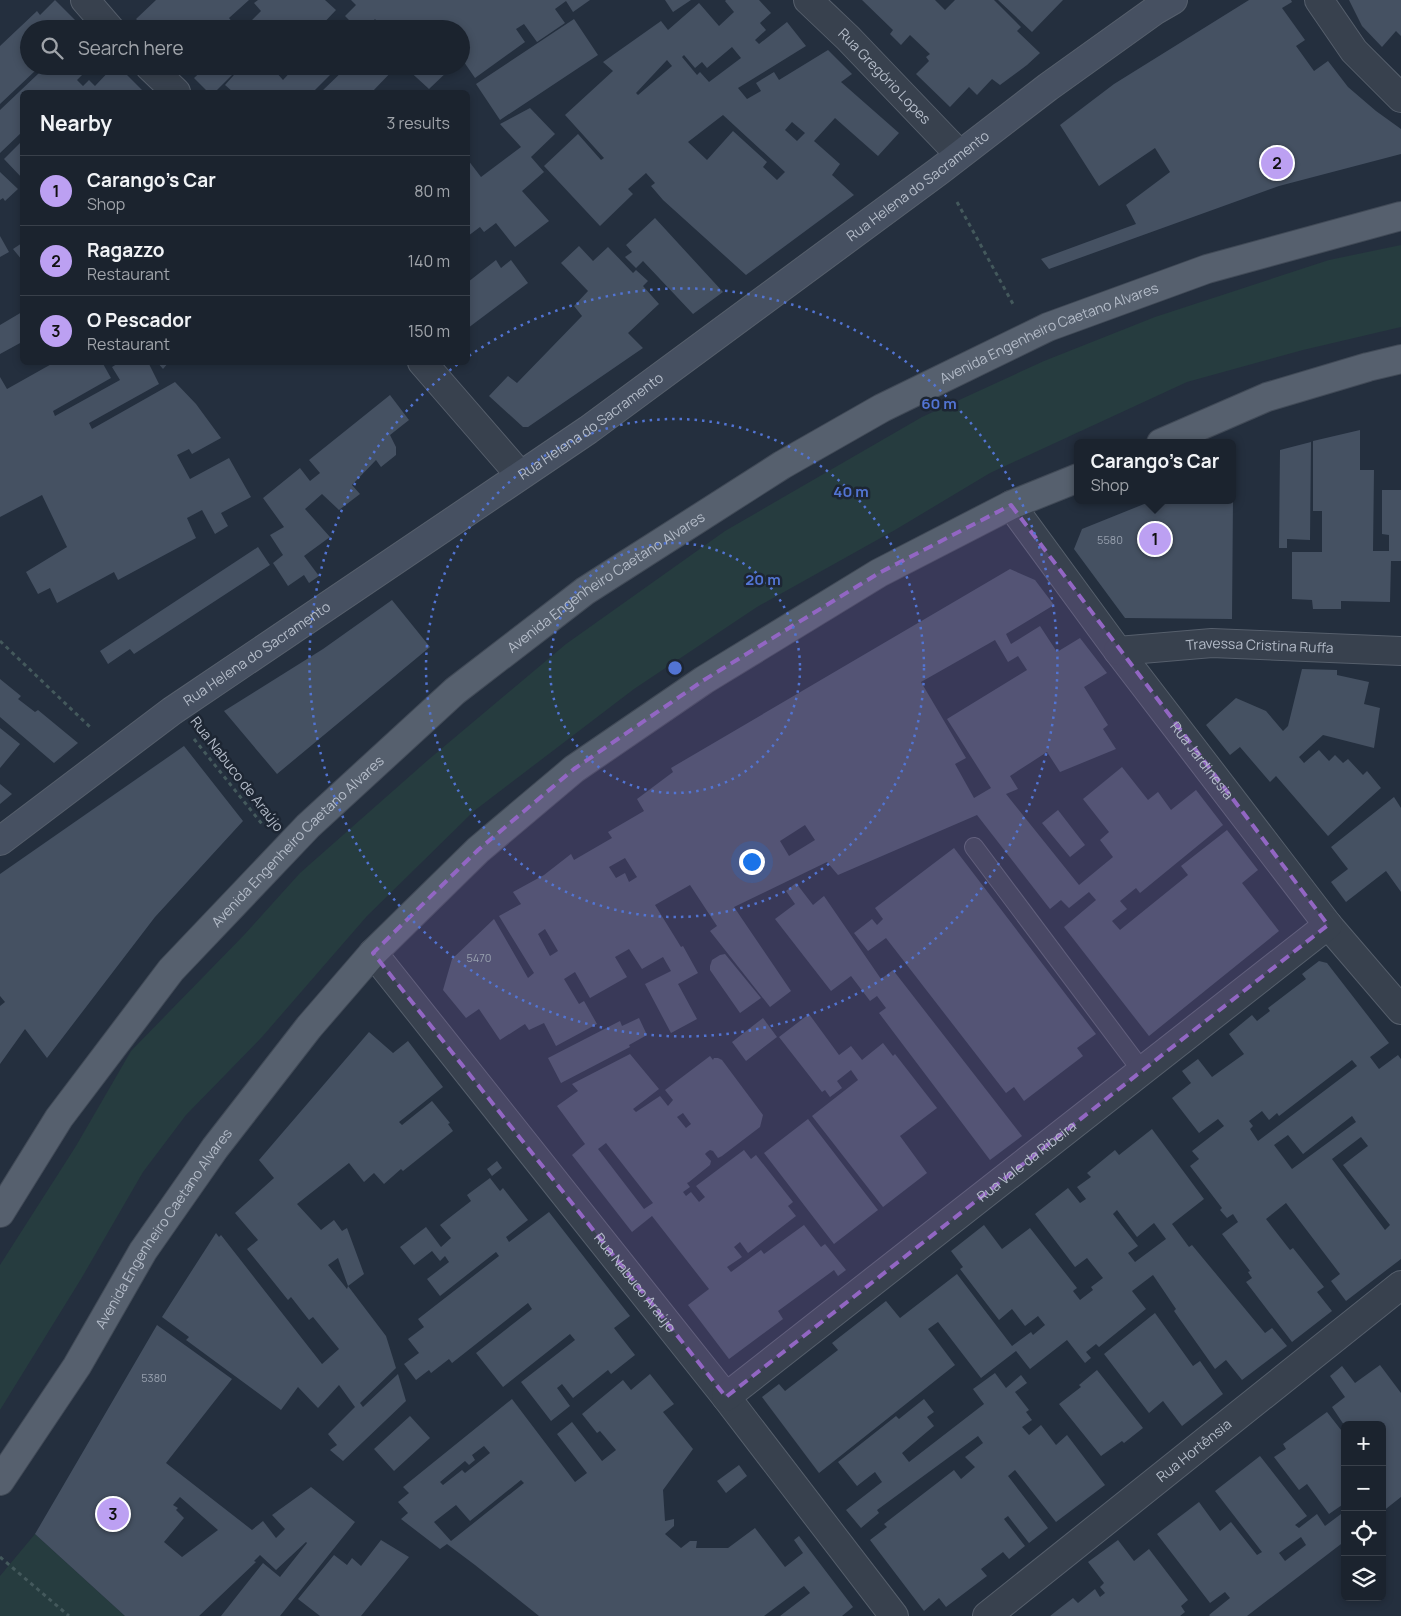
<!DOCTYPE html>
<html lang="en">
<head>
<meta charset="utf-8">
<style>
  body { margin:0; font-family:Manrope,sans-serif; background:#242b36; color:#f1f3f6 }
  .controls { position:absolute; right:15px; bottom:15px; display:grid; overflow:hidden; border-radius:8px; box-shadow:0 2px 8px #0003 }
  .controls button { width:45px; height:45px; display:grid; place-items:center; padding:0; border:0; border-bottom:1px solid #39404a; background:#1b232e; color:#f1f3f6; font:25px sans-serif }
  .you { position:absolute; left:751px; top:861px; width:18px; height:18px; margin:-12px; border:4px solid #fff; border-radius:50%; background:#1a73e8; box-shadow:0 0 0 8px #1a73e833 }
  .badge { display:grid; place-items:center; width:32px; height:32px; border-radius:50%; background:#bca0f2; color:#111; font-size:16px; font-weight:700 }
  .pin { position:absolute; translate:-50% -50%; border:2px solid #fff; box-shadow:0 1px 5px #0006 }
  .popup { position:absolute; left:1074px; top:439px; width:162px; height:65px; box-sizing:border-box; display:grid; place-content:center; border-radius:8px; background:#1b232e; filter:drop-shadow(0 1px 4px #0005); font-size:16px; white-space:nowrap; color:#a0a4aa }
  .popup b { font-size:19px; color:#f1f3f6 }
  .popup::after { content:''; position:absolute; left:50%; top:100%; margin-left:-10px; border:10px solid transparent; border-top-color:#1b232e }
  .list { margin:0; padding:0; list-style:none }
  h2 { display:flex; justify-content:space-between; align-items:center; height:65px; margin:0; padding:0 20px; font-size:21px }
  h2 small { font-size:16px; font-weight:400; color:#a0a4aa }
  .list li { display:grid; grid-template-columns:32px 1fr auto; gap:15px; align-items:center; box-sizing:border-box; height:70px; padding:0 20px; border-top:1px solid #39404a }
  .list b { display:block; font-size:19px; white-space:nowrap }
  .list p { margin:0; font-size:16px; white-space:nowrap; color:#a0a4aa }
  .list em { font-size:16px; font-style:normal; color:#a0a4aa }
  .icon { flex:none; width:28px; height:28px; fill:none; stroke:currentColor; stroke-width:2; stroke-linecap:round; stroke-linejoin:round }
  .map { position:relative; flex:none; width:1401px; height:1616px; overflow:hidden }
  .search { position:absolute; background:#1b232e; box-shadow:0 2px 8px #0003; left:20px; top:20px; width:450px; height:55px; display:flex; align-items:center; gap:12px; box-sizing:border-box; padding:0 18px; border-radius:28px; color:#a0a4aa; font-size:19px }
  .panel { position:absolute; background:#1b232e; box-shadow:0 2px 8px #0003; left:20px; top:90px; width:450px; height:275px; border-radius:8px }
  .map>svg:first-child { display:block }
</style>
</head>
<body>
<div class="map">
<svg width="1401" height="1616" viewBox="0 0 1401 1616">
  <rect width="100%" height="100%" fill="#242f3e"/>
  <path fill="#263c3f" d="M1401 245V327L1303 350 1187 382 990 473 895 530 757 607 634 689 474 811 367 916 262 1037 186 1115 143 1172 81 1279 0 1410V1265L76 1146 131 1051 245 934 300 873 428 760 566 644 725 531 922 417 1044 361 1155 317 1329 260Z
    M35 1534 125 1616H0V1576Z"/>
  <path fill="#455162" fill-rule="evenodd" d="M55 0 82 27 80 29H29V66H91L77 80 83 86 89 80 95 86 114 66H118L144 92H22V132L0 153V110L39 73 36 70 0 104V46L37 11 40 15Z
    M156 0H249L229 18 233 23 236 20 244 28 261 11 254 3 258 0H325L336 10 318 29H146L136 19Z
    M351 0H590L573 12 566 1 555 9 565 23 537 42 524 24 516 29 525 42 475 78 464 62 461 64V29H437L435 25 430 29H384L375 19 366 29H358L345 16 356 5Z
    M665 0H691L673 12Z
    M726 0H759L771 13 760 23 766 30 755 40 759 44 787 22 806 46 738 88 747 99 761 91 756 83 774 72 779 80 828 50 852 74 841 82 899 133 878 156 835 118 814 141 840 164 832 175 854 195 746 275 663 200 651 186 655 183 646 173 628 189 633 194 600 226 544 166 578 134 601 160 604 158 565 115 613 71 603 62 661 21 668 30 699 3 719 26 734 12 725 1ZM732 47 741 58 709 82 700 72 697 75 682 57 684 55 695 68 702 62 707 68ZM667 60 672 66 638 95 636 93ZM723 115 785 172 777 180 763 167 767 162 733 131 707 160 688 142ZM792 122 805 133 797 141 785 130Z
    M862 0H935L945 10 955 0H994L1021 27 1017 31 1040 53 1027 65 1000 85 992 79 977 95 969 87 950 107 916 74 929 61 926 57 930 54 910 35 901 45 890 34 893 30Z
    M998 0H1063L1032 32Z
    M1249 0H1291L1292 2 1282 8 1305 40 1296 46 1314 71 1328 61 1348 87 1376 111 1401 129V154L1279 186 1049 269 1041 259 1136 224 1126 205 1170 172 1155 148 1099 186 1060 125 1114 84Z
    M1349 0H1401V36L1396 31 1382 47 1362 26Z
    M574 19 598 55 500 120 476 84Z
    M340 21 348 29H333Z
    M207 66H241L215 92H208L194 78Z
    M242 66H282L276 72 283 80 296 66H339L313 92H233L225 85Z
    M348 66H397L372 92H321Z
    M404 66H458L451 71 449 70 429 89Z
    M530 108 555 134 531 157 544 172 522 191 549 221 515 247 496 223 484 232 480 227 468 236V160L481 177 521 147 500 124Z
    M22 141V178L4 159Z
    M0 172 18 189 5 201 3 198 0 200Z
    M655 218 723 292 693 314 643 261 636 268 625 257 632 252 626 245Z
    M0 236 9 252 0 257Z
    M22 243V260L13 249Z
    M579 246 593 261 608 247 633 273 636 270 648 281 643 286 659 304 628 333 643 348 528 427H523L489 396 508 376 517 383 582 316 574 306 588 291 561 263Z
    M496 260 501 268 511 260 528 283 468 328V282Z
    M22 312V342L0 354V325Z
    M55 362H102L111 378 53 411 55 416 120 380 112 367 120 362H152L149 364 159 384 89 423 92 429 175 382 196 404 221 438 192 454 189 449 177 455 190 479 229 458 251 497 221 513 228 526 215 534 202 510 187 518 196 538 118 580 114 572 57 603 50 588 38 594 26 572 67 547 42 495 0 517V377L7 389Z
    M157 362H169L163 369Z
    M390 395 409 420 390 435 396 447V455L381 467 376 460 352 485 360 494 339 510 322 494 305 509 330 537 304 556 319 576 309 583 304 575 288 586 273 563 283 555 270 535 284 527 263 498 300 468 310 481 320 473 309 460Z
    M1360 430V470H1374L1373 551H1389V535L1382 534V490H1401V561H1391L1390 602 1341 601V609H1313L1312 600 1292 599V552H1322V511H1313V441Z
    M1311 442 1310 540 1287 539V548H1279L1280 450Z
    M1154 500H1233L1232 619 1125 618 1074 549 1082 529Z
    M258 547 270 565 134 654 130 649 108 664 100 651Z
    M1010 569 1035 580 1054 605 1006 634 1011 644 1040 626 1057 652 1080 638 1107 673 1084 687 1108 725 1103 729 1116 749 1060 772 1047 752 1010 776 1018 789 1006 794 1079 885 1113 857 1100 840 1109 832 1083 799 1122 767 1148 800 1158 792 1171 810 1196 790 1223 825 1140 893 1136 888 1120 901 1127 909 1112 921 1120 930 1188 875 1181 866 1227 830 1258 870 1242 883 1279 931 1149 1036 1064 927 1096 900 1089 892 1069 908 1061 900 1050 909 977 815 838 875 827 862 734 907 791 991 770 1007 710 931 717 926 690 885 655 905 681 947 683 946 698 973 678 984 697 1019 671 1033 645 984 671 971 663 957 642 969 629 949 615 957 627 977 590 998 575 972 564 979 579 1004 584 1001 597 1024 556 1046 544 1023 529 1030 525 1024 500 1040 479 1009 466 1018 443 990 452 959 494 919 528 978 534 973 499 916 521 904 513 892 544 875 571 854 574 860 612 838 608 832 644 811 637 799 673 772 671 768ZM995 640 1008 662 1018 656 1027 670 947 719 991 788 974 798 955 764 966 758 921 682ZM805 825 815 840 789 856 780 841ZM625 858 637 877 629 882 625 873 616 878 609 867ZM545 929 558 951 550 956 538 934Z
    M392 600 430 647 277 774 224 711 323 649Z
    M1302 669 1337 670V675L1369 682 1364 704 1380 708 1374 748 1323 735 1299 757 1304 763 1319 750 1329 761 1335 755 1343 763 1348 759 1363 775 1367 771 1381 788 1328 836 1276 776 1270 782 1240 747 1230 755 1206 725 1236 698 1266 711 1283 731 1288 726Z
    M0 679 21 696 18 699 35 712 38 710 78 743 54 763 0 717Z
    M0 728 20 744 0 768Z
    M184 746 243 821 155 917 47 1058 25 1029 0 1064V1006L5 1002 0 996V874Z
    M0 784 12 794 0 804Z
    M1394 797 1401 808V892L1386 871 1346 902 1331 882 1348 869 1331 847Z
    M1058 810 1085 845 1070 857 1042 823Z
    M954 848 1096 1034 1077 1048 1083 1056 1024 1101 1014 1087 1006 1093 886 938 868 951 854 933 872 919 877 925 883 919 875 908Z
    M796 883 813 905 824 896 881 979 893 970 1022 1136 990 1160 879 1013 886 1008 877 996 870 1001 851 976 831 991 775 919 795 904 786 891Z
    M725 954 761 998 740 1013 710 970V966L712 960 720 955Z
    M1319 961 1327 963 1389 1043 1370 1057 1379 1069 1398 1055 1401 1059V1259L1346 1301 1331 1281 1340 1274 1286 1203 1266 1219 1290 1250 1293 1248 1324 1287 1317 1292 1332 1311 1292 1342 1246 1282 1252 1278 1248 1272 1250 1271 1222 1234 1238 1222 1233 1214 1227 1218 1220 1210 1222 1208 1190 1166 1199 1159 1192 1151 1224 1126 1218 1119 1199 1133 1172 1098 1191 1083 1182 1071 1198 1059 1212 1077 1244 1054 1229 1034 1252 1015 1257 1021 1270 1011 1268 1008 1306 979 1302 974ZM1352 1060 1357 1066 1258 1141 1250 1129 1253 1126 1249 1121 1262 1111 1269 1120 1277 1113 1279 1116ZM1352 1116 1356 1122 1292 1169 1274 1145 1288 1135 1303 1154ZM1361 1137 1368 1146 1343 1165 1390 1225 1385 1230 1332 1159Z
    M809 1014 839 1055 851 1046 862 1060 883 1043 893 1056 895 1054 937 1108 900 1136 927 1173 883 1207 812 1116 858 1080 851 1070 837 1081 842 1088 830 1097 825 1090 822 1092 779 1037Z
    M639 1018 647 1035 629 1045 630 1047 561 1083 548 1058 620 1021 622 1026Z
    M763 1018 777 1037 746 1061 732 1042Z
    M369 1032 393 1053 408 1041 443 1087 399 1122 402 1125 432 1101 450 1123 448 1124 453 1131 403 1171 401 1169 384 1184 374 1173 364 1182 349 1163 297 1204 321 1230 334 1220 342 1231 347 1228 364 1274 348 1286 386 1336 396 1368 360 1403 363 1407 398 1374 406 1401 343 1461 330 1450 337 1445 328 1434 355 1407 339 1385 318 1408 298 1387 281 1410 186 1340 189 1337 162 1317 216 1233 219 1237 221 1235 322 1364 339 1349 313 1317 309 1320 291 1297 288 1300 247 1249 258 1240 235 1213 274 1178 259 1160ZM338 1258 348 1286 347 1289 328 1265Z
    M630 1054 659 1089 633 1109 636 1112 660 1096 668 1106 673 1100 665 1090 710 1056 713 1060 714 1058H718L722 1060 763 1115 760 1127 722 1156 718 1158 713 1151 710 1150 707 1152 705 1154 711 1161 710 1165 689 1182 687 1183 690 1187 683 1192 686 1196 691 1192 699 1202 705 1197 696 1186 744 1150 751 1159 756 1155 793 1202 788 1206 796 1216 748 1253 740 1242 734 1247 742 1257 727 1267 731 1272 761 1250 764 1254 804 1225 821 1247 825 1244 846 1270 838 1276 834 1270 778 1311 783 1319 729 1359 688 1305 709 1289 652 1216 632 1232 572 1155 585 1144 557 1106 578 1091 572 1084ZM683 1113 691 1124 686 1128 677 1117ZM606 1143 653 1203 644 1209 598 1149Z
    M808 1119 878 1210 834 1244 764 1153Z
    M1152 1129 1204 1199 1172 1224 1189 1247 1192 1245 1265 1333 1272 1328 1287 1346 1242 1380 1226 1360 1215 1369 1174 1311 1176 1309 1153 1275 1132 1291 1146 1309 1099 1347 1096 1344 1086 1352 1091 1358 1085 1363 1067 1340 1030 1369 1016 1351 981 1378 938 1322 928 1329 955 1365 819 1473 762 1397 779 1384 785 1391 838 1350 832 1343 886 1301 900 1318 957 1274 1012 1346 1031 1332 1033 1335 1045 1325 1038 1316 1025 1326 1012 1309 999 1320 960 1269 963 1267 951 1251 984 1225 1002 1249 1030 1228 1077 1288 1073 1291 1080 1300 1093 1290 1091 1287 1103 1278 1087 1258 1075 1267 1035 1214 1068 1188 1080 1203 1086 1199 1077 1187 1091 1177 1087 1173 1115 1150 1119 1155ZM1117 1210 1137 1237 1154 1223 1166 1239 1135 1262 1128 1253 1138 1246 1113 1214Z
    M497 1161 502 1168 492 1176 487 1169Z
    M490 1178 500 1191 503 1188 528 1220 506 1237 509 1242 549 1212 630 1316 614 1328 635 1355 611 1374 608 1370 573 1398 562 1384 557 1388 570 1406 551 1421 521 1382 575 1340 570 1334 503 1387 476 1353 532 1309 528 1303 452 1363 449 1359 431 1373 429 1370 416 1380 404 1364 419 1353 408 1339 424 1327 418 1319 499 1256 496 1252 440 1296 427 1279 449 1262 445 1256 440 1261 432 1251 414 1265 400 1247 426 1227 441 1247 451 1238 440 1225 471 1201 467 1195Z
    M1155 1313 1193 1366 1200 1361 1223 1394 1182 1426 1163 1401 1149 1413 1104 1354Z
    M157 1325 232 1379 166 1463 252 1530 263 1521 276 1538 285 1529 272 1515 311 1487 355 1522 280 1616H221L263 1563 280 1577 307 1543 306 1542 276 1570 260 1555 254 1561 256 1562 199 1616H125L35 1534ZM180 1497 218 1530 182 1557 164 1542 184 1518 176 1510 178 1508 173 1505Z
    M1380 1365 1401 1393V1497L1382 1512V1484L1386 1481 1382 1476V1425H1344L1332 1407 1345 1397 1330 1376 1342 1366 1355 1383Z
    M1097 1370 1143 1428 1124 1443 1122 1441 1101 1456 1059 1404 1081 1387 1079 1385Z
    M995 1373 1006 1388 1021 1375 1027 1383 1015 1392 1029 1410 1026 1412 1032 1420 1022 1427 1029 1435 1041 1425 1056 1445 1067 1435 1105 1485 1056 1522 1015 1470 1008 1476 1048 1528 1029 1543 1008 1516 1004 1519 1025 1546 1009 1559 1003 1552 981 1569 987 1576 946 1607 939 1598 924 1611 870 1540 887 1527 884 1524 954 1470 961 1479 975 1467 965 1457 983 1443 978 1436 877 1510 879 1513 861 1528 846 1510 882 1482 875 1472 857 1486 838 1462 896 1416 899 1419 924 1399 934 1412 927 1417 934 1426 902 1453 909 1462 984 1404 973 1389Z
    M650 1374 674 1404 663 1412 693 1449 663 1490 665 1521 674 1519V1526L665 1534 681 1548 690 1541H697L696 1548H728L755 1528 785 1567 803 1553 794 1540 799 1536 853 1607 842 1616H780L810 1593 804 1586 764 1616H539L475 1565 447 1544 440 1549 401 1519 408 1513 398 1502 409 1493 403 1487 512 1399 575 1482 587 1473 557 1434 572 1422 602 1461 616 1450 600 1431 597 1433 582 1414 623 1380 631 1390ZM484 1446 490 1453 465 1473 462 1470 443 1485 440 1482 465 1461 469 1465 475 1460 472 1455ZM521 1480 524 1483 451 1541 434 1522 456 1505 470 1521Z
    M1327 1412 1345 1435V1503L1329 1514 1307 1484 1299 1490 1274 1457 1286 1449 1283 1444Z
    M410 1416 430 1438 394 1471 374 1449Z
    M1260 1456 1307 1516 1295 1525 1299 1528 1317 1514 1325 1526 1345 1511V1541L1247 1616H1210L1209 1615 1230 1598 1225 1592 1210 1603 1157 1534 1199 1502 1220 1531 1231 1522 1257 1555 1262 1552 1215 1491ZM1301 1537 1306 1545 1285 1561 1279 1553Z
    M739 1465 747 1476 726 1493 717 1481Z
    M381 1540 409 1557 361 1616H320L298 1599 334 1555 347 1565 352 1558 361 1566Z
    M1118 1540 1134 1561 1149 1549 1188 1600 1181 1606 1185 1612 1180 1616H1050L1073 1598 1078 1603 1095 1589 1100 1597 1105 1593 1100 1587 1104 1583 1088 1562Z"/>
  <g fill="none" stroke-linecap="round" stroke-linejoin="round">
    <defs>
      <path id="lane" d="M974 847 1142 1071"/>
      <g id="street">
        <path d="M85 0 110 29"/>
        <path id="s1" d="M808 0 848 38 959 154"/>
        <path d="M1319 0 1354 51 1401 98"/>
        <path d="M149 66 176 92"/>
        <path d="M422 362 520 475"/>
        <path id="s2" d="M1011 505 1118 651 1328 925 1401 1010"/>
        <path id="s3" d="M1118 651 1212 643 1401 651"/>
        <path id="s4" d="M373 953 726 1397 894 1616"/>
        <path id="s5" d="M726 1397 1328 925"/>
        <path id="s6" d="M987 1616 1401 1285"/>
      </g>
      <g id="secondary">
        <path id="s7" d="M0 841 172 711 588 430 939 171 1048 87 1154 11 1173 0"/>
      </g>
      <g id="primary">
        <path d="M1161 443 1267 397 1368 367 1401 359"/>
        <path id="s8" d="M0 1213 59 1118 171 970 308 826 455 691 585 591 782 465 882 408 1048 327 1207 269 1401 216"/>
        <path id="s9" d="M0 1481 77 1366 143 1251 215 1148 309 1027 373 953 478 850 574 769 704 680 879 573 1011 505 1078 478"/>
      </g>
    </defs>
    <use href="#lane" stroke="#565f6c" stroke-width="20"/>
    <use href="#street" stroke="#565f6c" stroke-width="30"/>
    <use href="#secondary" stroke="#565f6c" stroke-width="30"/>
    <use href="#primary" stroke="#414a57" stroke-width="30"/>
    <path stroke="#44595c" stroke-width="3" stroke-dasharray="4 4" stroke-linecap="butt" d="M957 202 1013 304
      M0 641 90 727
      M194 739 262 824
      M0 1557 69 1616"/>
    <use href="#lane" stroke="#38414e" stroke-width="18"/>
    <use href="#street" stroke="#38414e" stroke-width="28"/>
    <use href="#secondary" stroke="#465061" stroke-width="28"/>
    <use href="#primary" stroke="#56606e" stroke-width="28"/>
  </g>
  <path fill="#9266c3" fill-opacity="0.2" stroke="#9266c3" stroke-width="4" stroke-dasharray="10 6" stroke-linejoin="round" d="M1011 505 1328 925 726 1397 373 953 478 850 574 769 704 680 879 573Z"/>
  <g fill="none" stroke="#5274d3" stroke-width="2.5" stroke-dasharray="2.5 5">
    <circle cx="675" cy="668" r="125"/>
    <circle cx="675" cy="668" r="249"/>
    <path d="M469 356A374 374 0 1 1 458 364"/>
  </g>
  <g text-anchor="middle" stroke-width="5" stroke-linejoin="round" paint-order="stroke">
    <g font-size="11" fill="#98a1af">
      <text x="1110" y="544">5580</text>
      <text x="479" y="962">5470</text>
      <text x="154" y="1382">5380</text>
    </g>
    <g font-size="14" fill="#b4bcc9" stroke="#1d2633">
      <text dy="5" stroke="none"><textPath href="#s1" startOffset="108">Rua Gregório Lopes</textPath></text>
      <text dy="5" stroke="none"><textPath href="#s7" startOffset="1128">Rua Helena do Sacramento</textPath></text>
      <text dy="5" stroke="none"><textPath href="#s8" startOffset="1392">Avenida Engenheiro Caetano Alvares</textPath></text>
      <text dy="5" stroke="none"><textPath href="#s7" startOffset="722">Rua Helena do Sacramento</textPath></text>
      <text dy="5" stroke="none"><textPath href="#s8" startOffset="882">Avenida Engenheiro Caetano Alvares</textPath></text>
      <text dy="5" stroke="none"><textPath href="#s3" startOffset="142">Travessa Cristina Ruffa</textPath></text>
      <text dy="5" stroke="none"><textPath href="#s7" startOffset="318">Rua Helena do Sacramento</textPath></text>
      <text dy="5" stroke="none"><textPath href="#s2" startOffset="319">Rua Jardinesia</textPath></text>
      <text transform="translate(237 774) rotate(52)" y="5">Rua Nabuco de Araújo</text>
      <text dy="5" stroke="none"><textPath href="#s8" startOffset="478">Avenida Engenheiro Caetano Alvares</textPath></text>
      <text dy="5" stroke="none"><textPath href="#s5" startOffset="382">Rua Vale da Ribeira</textPath></text>
      <text dy="5" stroke="none"><textPath href="#s9" startOffset="301">Avenida Engenheiro Caetano Alvares</textPath></text>
      <text dy="5" stroke="none"><textPath href="#s4" startOffset="421">Rua Nabuco Araújo</textPath></text>
      <text dy="5" stroke="none"><textPath href="#s6" startOffset="265">Rua Hortênsia</textPath></text>
    </g>
  </g>
  <circle cx="675" cy="668" r="8" fill="#5274d3" stroke="#1d2633" stroke-width="2.5"/>
  <g font-size="15" text-anchor="middle" font-weight="bold" fill="#5274d3" stroke="#1d2633" stroke-width="5" stroke-linejoin="round" paint-order="stroke">
    <text x="939" y="409">60 m</text>
    <text x="851" y="497">40 m</text>
    <text x="763" y="585">20 m</text>
  </g>
</svg>
<div class="controls">
<button>+</button>
<button>−</button>
<button><svg class="icon" aria-label="locate" viewBox="0 0 24 24"><circle cx="12" cy="12" r="6"/><path d="M12 2v4M12 18v4M2 12h4M18 12h4"/></svg></button>
<button><svg class="icon" aria-label="layers" viewBox="0 0 24 24"><path d="M12 4l9 5-9 5-9-5zM3 14l9 5 9-5"/></svg></button>
</div>
<div class="you"></div>
<div class="pin badge" style="left:1155px;top:539px">1</div>
<div class="popup"><b>Carango's Car</b>Shop</div>
<div class="pin badge" style="left:1277px;top:163px">2</div>
<div class="pin badge" style="left:113px;top:1514px">3</div>
<div class="search"><svg class="icon" aria-label="search" viewBox="0 0 24 24"><circle cx="10" cy="10" r="6"/><path d="M15 15l6 6"/></svg>Search here</div>
<section class="panel">
<h2>Nearby<small>3 results</small></h2>
<ul class="list">
<li><span class="badge">1</span><div><b>Carango's Car</b><p>Shop</p></div><em>80 m</em></li>
<li><span class="badge">2</span><div><b>Ragazzo</b><p>Restaurant</p></div><em>140 m</em></li>
<li><span class="badge">3</span><div><b>O Pescador</b><p>Restaurant</p></div><em>150 m</em></li>
</ul>
</section>
</div>
</body>
</html>
